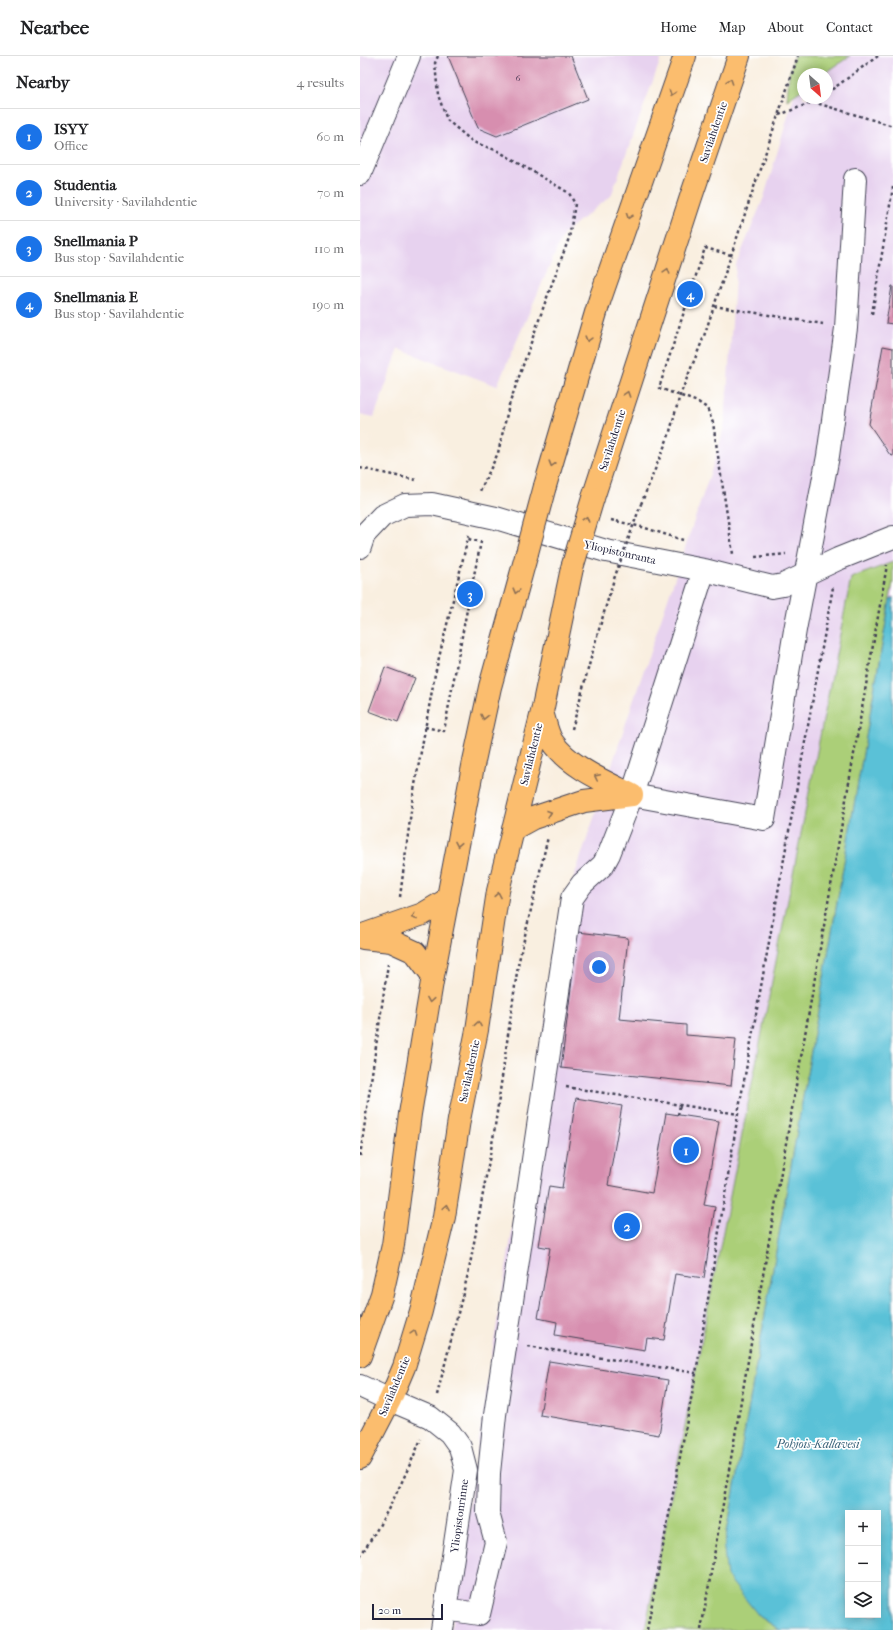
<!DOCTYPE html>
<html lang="en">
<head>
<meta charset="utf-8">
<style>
  body { margin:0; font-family:"IM FELL French Canon",serif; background:#f2f2f2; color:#202124 }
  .controls { position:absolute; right:12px; bottom:12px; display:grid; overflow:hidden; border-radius:0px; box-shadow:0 2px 10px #0003 }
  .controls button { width:36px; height:36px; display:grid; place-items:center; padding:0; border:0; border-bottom:1px solid #e0e0e0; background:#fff; color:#202124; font:20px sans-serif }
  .compass { position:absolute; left:437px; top:12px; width:36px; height:36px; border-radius:50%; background:#fff; box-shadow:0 2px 10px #0003; rotate:152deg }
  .scale { position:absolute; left:12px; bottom:10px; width:71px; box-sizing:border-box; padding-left:4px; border:2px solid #22223b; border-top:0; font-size:11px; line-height:14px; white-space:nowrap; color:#22223b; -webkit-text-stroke:3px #fff; paint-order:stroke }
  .you { position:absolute; left:239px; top:911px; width:14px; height:14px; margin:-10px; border:3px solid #fff; border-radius:50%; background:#1a73e8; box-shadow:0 0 0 6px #1a73e833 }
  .badge { display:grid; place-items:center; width:26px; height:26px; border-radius:50%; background:#1a73e8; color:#fff; font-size:13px; font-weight:700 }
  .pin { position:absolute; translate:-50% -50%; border:2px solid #fff; box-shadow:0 1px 4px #0006 }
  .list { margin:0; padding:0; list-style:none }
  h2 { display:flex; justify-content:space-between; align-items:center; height:52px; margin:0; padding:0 16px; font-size:17px }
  h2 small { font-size:13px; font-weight:400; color:#757577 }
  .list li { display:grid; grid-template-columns:26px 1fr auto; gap:12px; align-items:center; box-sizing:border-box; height:56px; padding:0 16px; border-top:1px solid #e0e0e0 }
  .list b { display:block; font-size:15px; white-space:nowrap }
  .list p { margin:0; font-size:13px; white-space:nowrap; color:#757577 }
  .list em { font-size:13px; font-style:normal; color:#757577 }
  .icon { flex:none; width:22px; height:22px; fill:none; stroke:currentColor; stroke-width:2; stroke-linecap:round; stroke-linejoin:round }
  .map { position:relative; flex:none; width:533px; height:1574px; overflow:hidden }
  header { display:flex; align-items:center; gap:24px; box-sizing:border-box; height:56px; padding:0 20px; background:#fff; border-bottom:1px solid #e0e0e0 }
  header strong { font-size:19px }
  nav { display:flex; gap:22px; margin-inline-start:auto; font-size:14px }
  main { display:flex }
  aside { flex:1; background:#fff }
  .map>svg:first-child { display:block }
</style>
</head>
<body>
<header>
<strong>Nearbee</strong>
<nav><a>Home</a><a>Map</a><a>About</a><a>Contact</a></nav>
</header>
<main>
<aside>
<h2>Nearby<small>4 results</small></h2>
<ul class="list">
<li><span class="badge">1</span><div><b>ISYY</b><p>Office</p></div><em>60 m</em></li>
<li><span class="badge">2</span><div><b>Studentia</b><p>University · Savilahdentie</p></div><em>70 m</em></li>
<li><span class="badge">3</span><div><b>Snellmania P</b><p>Bus stop · Savilahdentie</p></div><em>110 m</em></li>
<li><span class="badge">4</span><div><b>Snellmania E</b><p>Bus stop · Savilahdentie</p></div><em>190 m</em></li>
</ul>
</aside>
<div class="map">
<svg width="533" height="1574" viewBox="0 0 533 1574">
  <rect width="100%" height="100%" fill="#fff"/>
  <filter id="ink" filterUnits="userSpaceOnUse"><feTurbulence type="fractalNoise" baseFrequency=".025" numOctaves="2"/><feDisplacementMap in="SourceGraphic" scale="8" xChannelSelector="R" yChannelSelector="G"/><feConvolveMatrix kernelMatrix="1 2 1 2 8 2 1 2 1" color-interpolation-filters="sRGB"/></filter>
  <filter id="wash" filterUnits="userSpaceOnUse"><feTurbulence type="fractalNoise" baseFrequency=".012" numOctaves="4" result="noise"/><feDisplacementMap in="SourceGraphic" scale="16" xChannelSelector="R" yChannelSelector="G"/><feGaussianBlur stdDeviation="0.9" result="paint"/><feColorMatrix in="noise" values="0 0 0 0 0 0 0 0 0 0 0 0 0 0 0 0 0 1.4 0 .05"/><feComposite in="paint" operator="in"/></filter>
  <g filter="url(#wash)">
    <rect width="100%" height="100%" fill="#f9efe0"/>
    <path fill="#e7d2ef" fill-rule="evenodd" d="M0 0H302L251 140 204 177 137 330 39 293 14 361 0 358Z
      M446 0H533V541L530 544 399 1560 420 1574H91L130 1310 207 842 359 391 365 366 376 209 404 141ZM443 18H467V42H443Z"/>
    <path fill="#abcf78" stroke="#66785a" d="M434 0H490L464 18H443V33L427 44 429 19Z
      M533 506V526L364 1493 399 1560 420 1574H285L491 522Z"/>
    <path fill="#5ac1d7" stroke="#3e7289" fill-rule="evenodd" d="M533 541V1574H420L399 1560 367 1520 364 1493 530 544ZM488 1457H518V1559H488Z"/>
    <g id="blocks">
      <path fill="#d78eaf" d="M88 0H211L228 43 137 80 118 72Z
        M532 230H533V268L526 267Z
        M523 290 533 292V400L530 399 509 368Z
        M25 611 55 622 38 666 9 655Z
        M218 876 268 882 259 963 326 969V979L376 983 371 1030 201 1012Z
        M216 1042 262 1050 248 1129 292 1137 306 1057 359 1065 344 1149 355 1151 344 1222 315 1218 304 1284 287 1282 285 1294 195 1279 197 1266 178 1262 190 1192 179 1190 189 1130 202 1132Z
        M189 1305 308 1324 299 1379 180 1359Z"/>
    </g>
  </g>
  <g filter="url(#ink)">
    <use href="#blocks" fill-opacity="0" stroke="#424154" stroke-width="1"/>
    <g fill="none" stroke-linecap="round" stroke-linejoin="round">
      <defs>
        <path id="minor" d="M0 118 49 0
          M0 491 4 479 22 460 45 449 72 448 136 462 246 495 344 514 412 531 423 529 478 503 533 481
          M272 739 404 763 435 574 468 400 486 272 495 123
          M0 1330 30 1344 70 1361 90 1377 100 1391 106 1414 82 1574
          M85 1553 119 1558 136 1486 128 1457 129 1417 135 1359 212 842 222 828 243 809 249 798 272 739 344 514"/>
        <path id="major" d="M185 430 240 243 325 0
          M233 442 331 141 379 0
          M182 656C185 665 187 677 192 685 209 711 246 726 272 739
          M153 773 173 762 224 745 272 739
          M0 880 63 858 88 843
          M3 882 31 885 55 896 73 920
          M0 1300 22 1238 33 1189 50 1058 73 920 114 705 130 631 167 497
          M0 1402 30 1344 44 1311 61 1255 84 1161 99 1064 117 974 138 835 182 656 212 512"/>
      </defs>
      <use href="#minor" stroke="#424154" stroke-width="24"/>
      <use href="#major" stroke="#424154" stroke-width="24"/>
      <path stroke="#424154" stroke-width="2.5" stroke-dasharray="3 3" stroke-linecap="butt" d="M78 0 75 7 78 39 87 64 113 86 138 95 209 137 215 148 209 182 186 244 149 349 138 397 120 435
        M467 37 518 0
        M453 46 533 70
        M419 59 453 46 459 42
        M371 199 345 192 299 332 338 346 347 352 353 367 373 498
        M354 250 463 268
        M512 258 533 131
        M0 412 56 424
        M281 448 309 379 320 339 343 283 438 0
        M251 464 282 471 323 484
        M395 501 426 498
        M65 671 84 675 110 538 121 486 108 483
        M212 673 235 587 254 523
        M40 841 53 740 75 618 109 478
        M206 1031 378 1058
        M318 1059 320 1049
        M0 1100 28 908
        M168 1290 336 1317
        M77 1339 109 1214 134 1077 158 909 188 781
        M0 1500C25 1464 44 1423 61 1383
        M287 1574 336 1317 378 1058 473 531
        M341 1574 527 509"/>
      <use href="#minor" stroke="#fff" stroke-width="22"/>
      <use href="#major" stroke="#fbbd6e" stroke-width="22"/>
      <defs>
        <path id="major-bridge" d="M167 497 185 430
          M212 512 233 442"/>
      </defs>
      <use href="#major-bridge" stroke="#424154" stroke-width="24" stroke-linecap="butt"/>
      <path stroke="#424154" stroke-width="2.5" stroke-dasharray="3 3" stroke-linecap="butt" d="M254 523 281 448"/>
      <use href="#major-bridge" stroke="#fbbd6e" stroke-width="22"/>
    </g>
    <defs><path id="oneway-chevron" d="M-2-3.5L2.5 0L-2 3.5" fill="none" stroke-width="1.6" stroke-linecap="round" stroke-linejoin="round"/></defs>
    <g stroke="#8e7054">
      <use href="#oneway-chevron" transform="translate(370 25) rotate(-71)"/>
      <use href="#oneway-chevron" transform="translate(312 37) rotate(109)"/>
      <use href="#oneway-chevron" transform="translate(269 160) rotate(109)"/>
      <use href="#oneway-chevron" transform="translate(307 215) rotate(-72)"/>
      <use href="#oneway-chevron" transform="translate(228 283) rotate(106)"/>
      <use href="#oneway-chevron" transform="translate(267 338) rotate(-72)"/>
      <use href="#oneway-chevron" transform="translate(192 408) rotate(106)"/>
      <use href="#oneway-chevron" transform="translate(226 463) rotate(-73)"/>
      <use href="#oneway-chevron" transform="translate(156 535) rotate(105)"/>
      <use href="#oneway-chevron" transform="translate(124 661) rotate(102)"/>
      <use href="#oneway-chevron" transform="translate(237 721) rotate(-154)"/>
      <use href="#oneway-chevron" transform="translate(189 757) rotate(-17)"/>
      <use href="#oneway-chevron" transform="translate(98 788) rotate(101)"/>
      <use href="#oneway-chevron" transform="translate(138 839) rotate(-80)"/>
      <use href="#oneway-chevron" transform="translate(54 861) rotate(160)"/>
      <use href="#oneway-chevron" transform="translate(70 944) rotate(99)"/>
      <use href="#oneway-chevron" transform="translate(118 968) rotate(-81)"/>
      <use href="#oneway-chevron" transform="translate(86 1151) rotate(-80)"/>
      <use href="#oneway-chevron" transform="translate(54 1277) rotate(-72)"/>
    </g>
  </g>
  <g text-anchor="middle" stroke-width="3.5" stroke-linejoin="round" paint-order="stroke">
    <g font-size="9" fill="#4f3d58">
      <text x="158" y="25">6</text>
    </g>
    <g font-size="11" fill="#22223b" stroke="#fff">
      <text transform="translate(353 76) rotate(-71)" y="4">Savilahdentie</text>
      <text transform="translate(252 384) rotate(-72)" y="4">Savilahdentie</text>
      <text transform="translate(260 496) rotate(13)" y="4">Yliopistonranta</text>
      <text transform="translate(171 698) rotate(-76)" y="4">Savilahdentie</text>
      <text transform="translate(109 1015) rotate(-78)" y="4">Savilahdentie</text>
      <text transform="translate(34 1330) rotate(-67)" y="4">Savilahdentie</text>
      <text transform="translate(99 1460) rotate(-82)" y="4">Yliopistonrinne</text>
    </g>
    <g font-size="12" font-style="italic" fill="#386279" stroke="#fff">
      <text x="458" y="1392">Pohjois-Kallavesi</text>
    </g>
  </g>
</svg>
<div class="controls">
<button>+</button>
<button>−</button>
<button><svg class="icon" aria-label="layers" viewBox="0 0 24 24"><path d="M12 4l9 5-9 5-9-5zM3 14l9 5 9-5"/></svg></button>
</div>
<svg class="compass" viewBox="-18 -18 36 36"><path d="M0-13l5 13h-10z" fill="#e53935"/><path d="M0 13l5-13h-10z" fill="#757577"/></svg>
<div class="scale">20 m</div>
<div class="you"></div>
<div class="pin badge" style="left:326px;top:1094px">1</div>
<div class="pin badge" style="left:267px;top:1170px">2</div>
<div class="pin badge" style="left:110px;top:538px">3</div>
<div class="pin badge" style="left:330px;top:238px">4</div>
</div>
</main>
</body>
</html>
